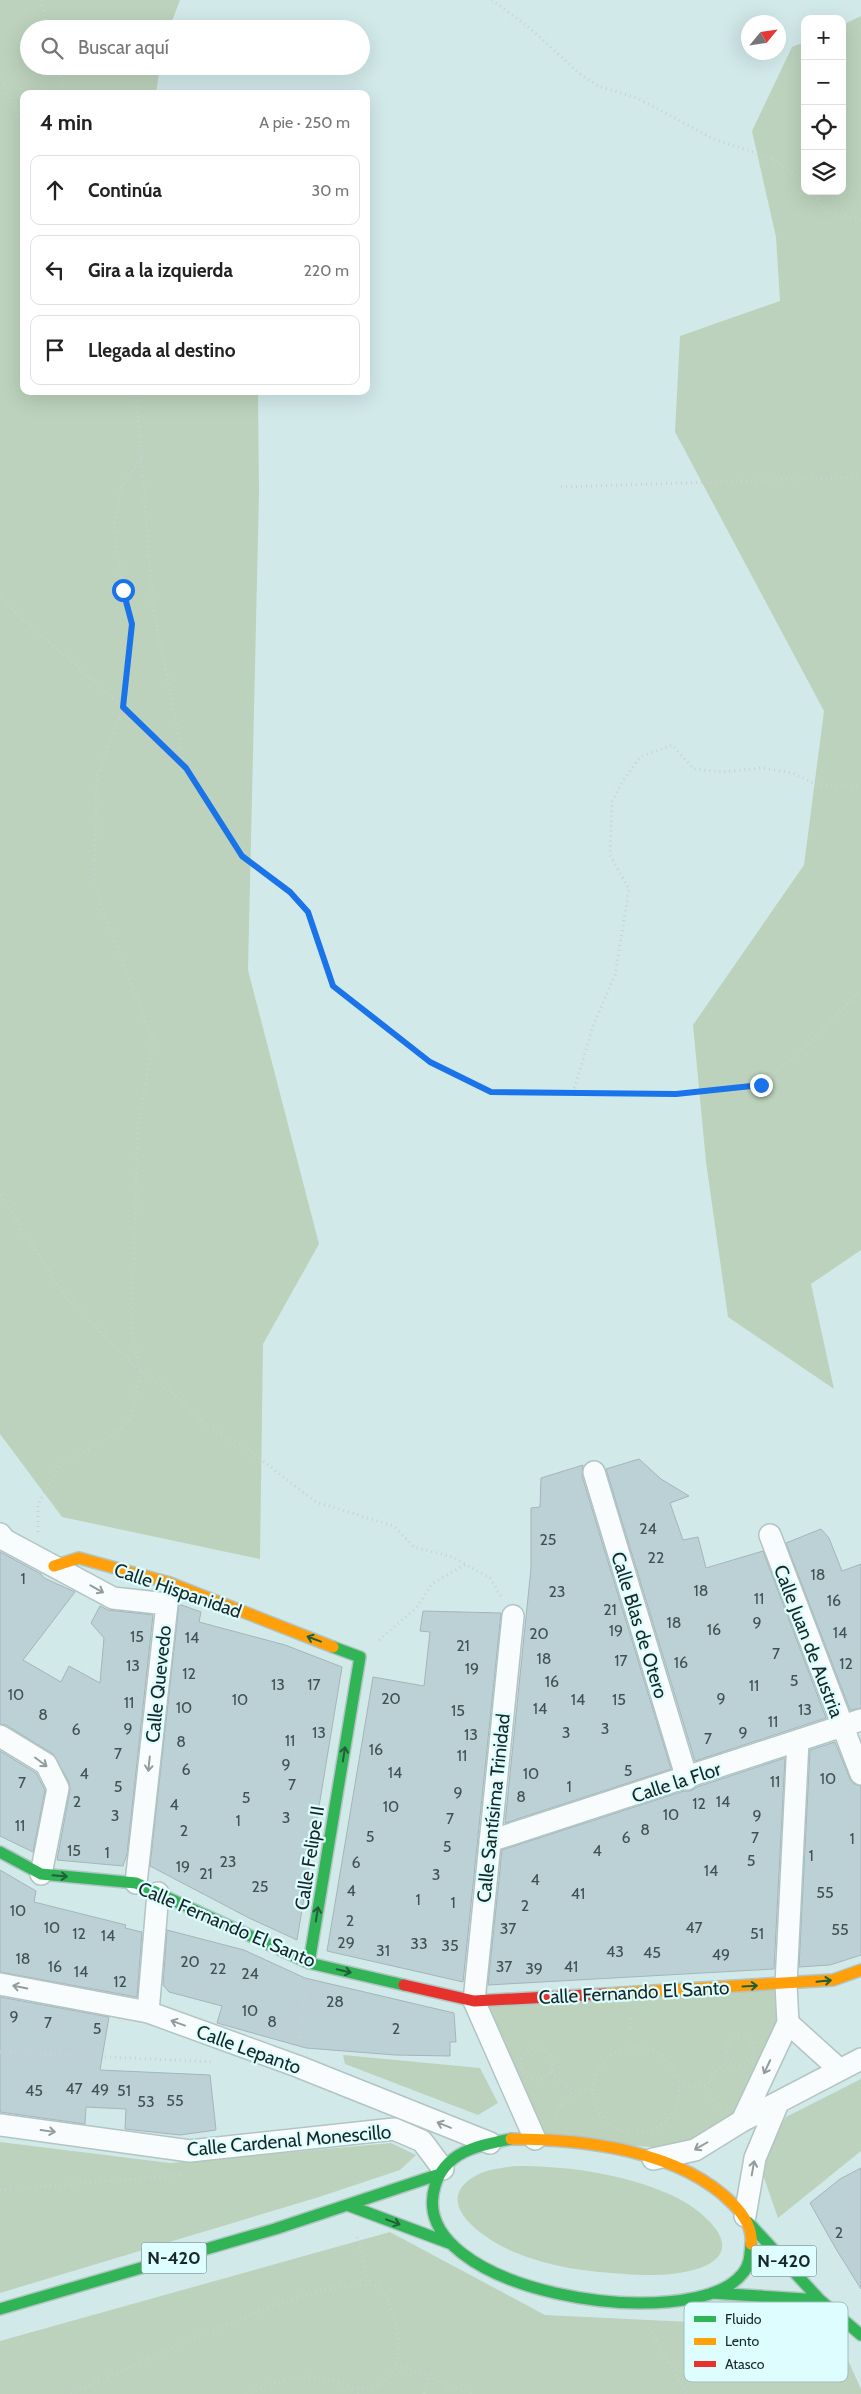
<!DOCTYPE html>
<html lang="es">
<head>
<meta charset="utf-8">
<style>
  body { margin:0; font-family:Cabin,sans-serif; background:#f2f2f2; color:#222 }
  .controls { position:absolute; right:15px; top:15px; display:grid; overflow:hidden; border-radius:10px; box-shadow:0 5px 20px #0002 }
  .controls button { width:45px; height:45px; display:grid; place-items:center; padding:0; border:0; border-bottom:1px solid #e0e0e0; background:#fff; color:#222; font:25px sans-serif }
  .compass { position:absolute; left:741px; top:15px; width:45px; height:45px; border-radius:50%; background:#fff; box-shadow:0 5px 20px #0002; rotate:61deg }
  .stop { position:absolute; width:15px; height:15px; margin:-11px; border:4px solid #1a73e8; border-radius:50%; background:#fff }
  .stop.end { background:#1a73e8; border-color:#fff; box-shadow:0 1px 5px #0008 }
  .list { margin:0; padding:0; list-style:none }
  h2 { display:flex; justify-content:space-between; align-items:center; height:65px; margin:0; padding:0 20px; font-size:21px }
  h2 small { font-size:16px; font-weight:400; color:#767676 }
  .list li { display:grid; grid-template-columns:32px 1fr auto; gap:15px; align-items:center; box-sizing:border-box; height:70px; margin:0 10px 10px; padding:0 10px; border:1px solid #e0e0e0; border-radius:10px }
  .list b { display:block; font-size:19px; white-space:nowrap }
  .list em { font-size:16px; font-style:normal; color:#767676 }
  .icon { flex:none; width:28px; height:28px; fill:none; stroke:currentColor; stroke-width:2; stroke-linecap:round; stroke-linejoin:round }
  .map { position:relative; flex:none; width:861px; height:2394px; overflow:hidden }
  .search { position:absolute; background:#fff; box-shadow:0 5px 20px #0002; left:20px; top:20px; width:350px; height:55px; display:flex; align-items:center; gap:12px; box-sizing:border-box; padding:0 18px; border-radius:28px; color:#767676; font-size:19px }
  .panel { position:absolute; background:#fff; box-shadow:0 5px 20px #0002; left:20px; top:90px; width:350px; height:305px; border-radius:10px }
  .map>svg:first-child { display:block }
</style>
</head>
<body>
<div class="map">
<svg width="861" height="2394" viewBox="0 0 861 2394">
  <rect width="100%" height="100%" fill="#d2e9e9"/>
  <path fill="#bcd2bc" d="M0 0H180L169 29H29V66H160L156 94H24V391H258L259 493 248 970 319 1244 263 1344 260 1559 62 1517 0 1434Z
    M861 16V1250L811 1284 834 1389 728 1317 706 1162 693 1025 804 865 824 711 675 432 680 336 780 301 776 237 752 131 792 47 805 42V191H842V25Z
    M786 1984 788 2023 742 2121 695 2150 535 2139 474 2001Z
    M343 2055 480 2068 498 2103 478 2115 345 2064Z
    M861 2079V2151L778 2218 762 2172 772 2137 786 2117Z
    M0 2142 170 2163 391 2143 416 2155 400 2170 319 2197 0 2293Z
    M514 2166C568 2166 620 2173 669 2194 696 2205 754 2248 700 2268 677 2276 649 2276 625 2274 587 2272 550 2267 514 2252 486 2240 427 2202 477 2175 488 2169 502 2168 514 2166Z
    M390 2232 545 2315 732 2324 838 2338 861 2389V2394H0V2341Z"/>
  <path fill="#bbd1d6" stroke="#a5b5b9" d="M639 1459 661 1479 689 1496 670 1503 683 1540 698 1537 706 1568 763 1551 826 1718 695 1761 606 1469Z
    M583 1465 582 1476 671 1769 505 1823 531 1568V1508L540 1507 541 1478Z
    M821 1529 829 1538 842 1571 861 1564V1708L850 1710 786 1543Z
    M0 1552 41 1574 44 1578 75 1592 23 1660 61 1682 69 1666 100 1683 104 1638 91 1623 100 1606 108 1610 153 1615 127 1854 123 1866 57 1860 70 1790 69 1782 53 1754 6 1725 0 1724Z
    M179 1604 201 1612 199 1622 285 1645 342 1667 297 1940 249 1918 150 1866Z
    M423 1611 501 1613 463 1982 327 1951 373 1677 424 1686 430 1632 420 1631Z
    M835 1742 850 1779 854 1784 861 1786V1955L830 1965 799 1967 810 1750Z
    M0 1751 36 1773 45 1790 33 1852 0 1836Z
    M785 1758 774 1969 488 1985 502 1850 684 1791H691L697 1787Z
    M0 1870 36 1891 34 1902 126 1925 125 1928 142 1932 137 1997 0 1972Z
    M167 1930 244 1950 305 1978 454 2013 456 2042H450V2056L395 2055 306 2048 217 2023 222 2006 169 1992 163 1985Z
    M0 1997 109 2017 100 2070 210 2075 216 2130 180 2135 125 2129 126 2109 86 2107 85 2124 0 2112Z
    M861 2168V2289L836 2249 810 2203 840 2179Z"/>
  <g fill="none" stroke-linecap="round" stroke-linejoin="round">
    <defs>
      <path id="street" d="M594 1472 687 1779
        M0 1534 5 1540 113 1598 167 1604 136 1883
        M770 1535 861 1774
        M513 1616 474 2001 535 2139
        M0 1736 46 1764 58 1788 41 1874
        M490 1841 861 1720
        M0 1984 148 2012 297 2066 490 2143
        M148 2012 158 1893
        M788 2023 840 2070
        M742 2121 788 2023 786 1984 798 1741
        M0 2125 190 2151 394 2129 422 2141 443 2169
        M653 2159 695 2150 742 2121 861 2059
        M745 2216 755 2158 778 2103"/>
      <path id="fast" d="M0 1852 41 1874 136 1883 309 1963 404 1985
        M309 1963 360 1657 333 1647
        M511 2139C480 2145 445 2151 435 2186 402 2292 693 2338 743 2273 750 2265 750 2254 751 2244
        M347 2205 449 2243
        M748 2222 820 2300 861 2335
        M712 2293 820 2300
        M0 2309 275 2229 440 2174"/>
      <path id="slow" d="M54 1566 79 1558 170 1583 333 1647
        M605 1994 833 1980 861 1970
        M511 2139C583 2139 680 2150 733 2204 743 2214 753 2229 751 2244"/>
      <path id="jam" d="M404 1985 474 2001 605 1994"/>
    </defs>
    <use href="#street" stroke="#b2c4c4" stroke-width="24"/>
    <use href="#fast" stroke="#b2c4c4" stroke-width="14"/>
    <use href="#slow" stroke="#b2c4c4" stroke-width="14"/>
    <use href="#jam" stroke="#b2c4c4" stroke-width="14"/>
    <path stroke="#cad1d1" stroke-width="3" stroke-dasharray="1 4" stroke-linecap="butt" d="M41 0 48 29
      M492 0 532 30 580 74 598 86 637 98 716 140 769 157 805 182
      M58 66 64 94
      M0 74 24 130
      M811 191 826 212 861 220
      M136 391 153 607 185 768
      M561 487 861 477
      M0 599 123 707 185 769 242 856 290 892 308 912 333 986 430 1062 491 1092 676 1094 761 1085 813 1039 861 990
      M573 1093 593 1026 615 975 629 889 610 855 612 802 622 782 640 757 672 745 694 769 721 772 762 768 793 773 817 785H861
      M0 1195 65 1296 141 1372 170 1390 209 1428 246 1448 316 1502 394 1526 414 1547 453 1557 490 1578 501 1596
      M38 1532V1504L60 1465 111 1437 130 1419 141 1372 131 1330 138 1127 153 1040 100 904 94 872 97 776 123 707 132 624 123 590 114 528 121 488 142 457
      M379 1640 416 1608 433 1583 466 1564
      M630 2018V2032
      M726 2051a14 14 0 1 1 28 0a14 14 0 1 1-28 0Z
      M300 2043 306 1989
      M593 2090a43 43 0 1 1 86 0a43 43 0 1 1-86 0Z
      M521 2064a16 16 0 1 1 32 0a16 16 0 1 1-32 0Z
      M0 2052 214 2062
      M551 2073 573 2091
      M679 2087 709 2085
      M721 2108 707 2092 711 2075 728 2060
      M555 2113 573 2091 593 2089
      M0 2190 181 2175
      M357 2237 369 2285
      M649 2327 687 2394
      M396 2364 472 2394
      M71 2394C131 2367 190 2338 251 2315 291 2299 336 2281 379 2286 397 2310 414 2375 373 2387 357 2392 337 2380 321 2378 294 2373 270 2384 247 2394
      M358 2394V2388
      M424 2394 428 2377"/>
    <use href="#street" stroke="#f8fcfc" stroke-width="21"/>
    <use href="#fast" stroke="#30b455" stroke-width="11"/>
    <use href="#slow" stroke="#ff9f0a" stroke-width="11"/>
    <use href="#jam" stroke="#e5322d" stroke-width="11"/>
  </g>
  <defs><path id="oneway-shaft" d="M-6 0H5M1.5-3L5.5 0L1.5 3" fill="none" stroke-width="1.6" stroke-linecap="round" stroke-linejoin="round" transform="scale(1.25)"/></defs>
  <g stroke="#939c9c">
    <use href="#oneway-shaft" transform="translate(97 1589) rotate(29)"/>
    <use href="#oneway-shaft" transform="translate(41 1762) rotate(37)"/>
    <use href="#oneway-shaft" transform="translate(149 1764) rotate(96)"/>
    <use href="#oneway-shaft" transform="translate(20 1987) rotate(-169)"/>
    <use href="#oneway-shaft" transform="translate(178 2023) rotate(-160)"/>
    <use href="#oneway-shaft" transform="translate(767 2067) rotate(115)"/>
    <use href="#oneway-shaft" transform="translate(444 2125) rotate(-158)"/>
    <use href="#oneway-shaft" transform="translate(48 2131) rotate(8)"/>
    <use href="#oneway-shaft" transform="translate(701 2146) rotate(150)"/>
    <use href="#oneway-shaft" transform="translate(753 2168) rotate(-80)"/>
  </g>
  <g stroke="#215f39">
    <use href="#oneway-shaft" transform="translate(314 1639) rotate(-159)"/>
    <use href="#oneway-shaft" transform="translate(344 1754) rotate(-81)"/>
    <use href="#oneway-shaft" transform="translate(60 1876) rotate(5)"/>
    <use href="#oneway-shaft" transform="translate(317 1914) rotate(-81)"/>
    <use href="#oneway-shaft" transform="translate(344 1971) rotate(13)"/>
    <use href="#oneway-shaft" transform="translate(824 1981) rotate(-6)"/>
    <use href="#oneway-shaft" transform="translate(750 1986) rotate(-3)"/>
    <use href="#oneway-shaft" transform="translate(393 2222) rotate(20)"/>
  </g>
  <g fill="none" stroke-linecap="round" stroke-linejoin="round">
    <path stroke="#1a73e8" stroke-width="6" d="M123 590 132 624 123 707 186 768 242 856 290 892 308 912 333 986 430 1062 491 1092 676 1094 761 1085"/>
  </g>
  <g text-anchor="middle" stroke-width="4.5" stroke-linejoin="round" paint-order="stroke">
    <g font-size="16" fill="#405253">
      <text x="648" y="1534">24</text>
      <text x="548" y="1545">25</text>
      <text x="656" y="1563">22</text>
      <text x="818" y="1580">18</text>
      <text x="23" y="1584">1</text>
      <text x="701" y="1596">18</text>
      <text x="557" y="1597">23</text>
      <text x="759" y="1604">11</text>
      <text x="834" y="1606">16</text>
      <text x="610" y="1615">21</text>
      <text x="674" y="1628">18</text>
      <text x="757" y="1628">9</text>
      <text x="714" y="1635">16</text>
      <text x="616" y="1636">19</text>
      <text x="840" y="1638">14</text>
      <text x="539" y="1639">20</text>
      <text x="137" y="1642">15</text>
      <text x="192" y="1643">14</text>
      <text x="463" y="1651">21</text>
      <text x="776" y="1659">7</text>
      <text x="544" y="1664">18</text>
      <text x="621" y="1666">17</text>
      <text x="681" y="1668">16</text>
      <text x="846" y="1669">12</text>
      <text x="133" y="1671">13</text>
      <text x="472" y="1674">19</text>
      <text x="189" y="1679">12</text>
      <text x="794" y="1686">5</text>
      <text x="552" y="1687">16</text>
      <text x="278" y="1690">13</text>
      <text x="314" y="1690">17</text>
      <text x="754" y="1691">11</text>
      <text x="16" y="1700">10</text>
      <text x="391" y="1704">20</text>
      <text x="721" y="1704">9</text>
      <text x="240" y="1705">10</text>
      <text x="578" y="1705">14</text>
      <text x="619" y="1705">15</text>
      <text x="129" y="1708">11</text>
      <text x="184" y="1713">10</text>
      <text x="540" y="1714">14</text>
      <text x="805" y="1715">13</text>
      <text x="458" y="1716">15</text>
      <text x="43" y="1720">8</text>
      <text x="773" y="1727">11</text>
      <text x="128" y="1734">9</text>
      <text x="605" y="1734">3</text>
      <text x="76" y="1735">6</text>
      <text x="319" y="1738">13</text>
      <text x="566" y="1738">3</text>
      <text x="743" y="1738">9</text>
      <text x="471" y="1740">13</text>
      <text x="708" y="1744">7</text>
      <text x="290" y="1746">11</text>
      <text x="181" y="1747">8</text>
      <text x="376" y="1755">16</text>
      <text x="118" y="1759">7</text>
      <text x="462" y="1761">11</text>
      <text x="286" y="1770">9</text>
      <text x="186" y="1775">6</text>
      <text x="628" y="1776">5</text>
      <text x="395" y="1778">14</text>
      <text x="84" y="1779">4</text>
      <text x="531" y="1779">10</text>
      <text x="828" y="1784">10</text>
      <text x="775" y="1787">11</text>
      <text x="22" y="1788">7</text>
      <text x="292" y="1790">7</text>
      <text x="118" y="1792">5</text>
      <text x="569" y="1792">1</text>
      <text x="458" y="1798">9</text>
      <text x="521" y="1802">8</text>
      <text x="246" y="1803">5</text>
      <text x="77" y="1807">2</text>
      <text x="723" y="1807">14</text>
      <text x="699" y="1809">12</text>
      <text x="174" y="1810">4</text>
      <text x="391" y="1812">10</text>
      <text x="671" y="1820">10</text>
      <text x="115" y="1821">3</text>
      <text x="757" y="1821">9</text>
      <text x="286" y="1823">3</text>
      <text x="450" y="1824">7</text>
      <text x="238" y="1826">1</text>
      <text x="20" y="1831">11</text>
      <text x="645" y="1835">8</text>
      <text x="184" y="1836">2</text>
      <text x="370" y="1842">5</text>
      <text x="626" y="1843">6</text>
      <text x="755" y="1843">7</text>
      <text x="852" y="1844">1</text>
      <text x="447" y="1852">5</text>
      <text x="74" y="1856">15</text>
      <text x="597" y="1856">4</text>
      <text x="107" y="1858">1</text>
      <text x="811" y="1861">1</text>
      <text x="751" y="1866">5</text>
      <text x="228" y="1867">23</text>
      <text x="356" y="1868">6</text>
      <text x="183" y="1872">19</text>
      <text x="711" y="1876">14</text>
      <text x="206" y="1879">21</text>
      <text x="436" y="1880">3</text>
      <text x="535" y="1885">4</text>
      <text x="260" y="1892">25</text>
      <text x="351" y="1896">4</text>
      <text x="825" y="1898">55</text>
      <text x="578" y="1899">41</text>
      <text x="418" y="1905">1</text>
      <text x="453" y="1908">1</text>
      <text x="525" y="1911">2</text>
      <text x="18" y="1916">10</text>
      <text x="350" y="1926">2</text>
      <text x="52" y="1933">10</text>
      <text x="694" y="1933">47</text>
      <text x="508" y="1934">37</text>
      <text x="840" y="1935">55</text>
      <text x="79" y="1939">12</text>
      <text x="757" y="1939">51</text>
      <text x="108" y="1941">14</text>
      <text x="346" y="1948">29</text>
      <text x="419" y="1949">33</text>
      <text x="450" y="1951">35</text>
      <text x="383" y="1956">31</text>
      <text x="615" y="1957">43</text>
      <text x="652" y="1958">45</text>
      <text x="721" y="1960">49</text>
      <text x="23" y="1964">18</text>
      <text x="190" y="1967">20</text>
      <text x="55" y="1972">16</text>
      <text x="504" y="1972">37</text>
      <text x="571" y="1972">41</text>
      <text x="218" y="1974">22</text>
      <text x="534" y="1974">39</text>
      <text x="81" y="1977">14</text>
      <text x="250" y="1979">24</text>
      <text x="120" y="1987">12</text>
      <text x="335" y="2007">28</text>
      <text x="250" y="2016">10</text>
      <text x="14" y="2022">9</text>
      <text x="272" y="2027">8</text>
      <text x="48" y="2028">7</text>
      <text x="97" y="2034">5</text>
      <text x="396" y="2034">2</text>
      <text x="74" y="2094">47</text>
      <text x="100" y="2095">49</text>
      <text x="34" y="2096">45</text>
      <text x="124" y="2096">51</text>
      <text x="175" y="2106">55</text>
      <text x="146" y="2107">53</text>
      <text x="839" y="2238">2</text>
    </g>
    <g fill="#ddfdfe" stroke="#526768" stroke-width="1">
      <rect x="141.5" y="2242.5" width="65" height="31" rx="4"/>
      <rect x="751.5" y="2245.5" width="65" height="31" rx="4"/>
    </g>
    <g font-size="18" font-weight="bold" fill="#172727">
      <text x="174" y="2264">N-420</text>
      <text x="784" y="2267">N-420</text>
    </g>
    <g font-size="19" fill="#172727" stroke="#ddfdfe">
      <text transform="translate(178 1590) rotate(19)" y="7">Calle Hispanidad</text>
      <text transform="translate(640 1625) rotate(73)" y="7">Calle Blas de Otero</text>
      <text transform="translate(809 1641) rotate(69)" y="7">Calle Juan de Austria</text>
      <text transform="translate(158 1684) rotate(-84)" y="7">Calle Quevedo</text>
      <text transform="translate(676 1782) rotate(-18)" y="7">Calle la Flor</text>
      <text transform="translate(493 1808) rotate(-84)" y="7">Calle Santísima Trinidad</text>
      <text transform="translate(309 1858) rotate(-81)" y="7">Calle Felipe II</text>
      <text transform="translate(227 1924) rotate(23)" y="7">Calle Fernando El Santo</text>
      <text transform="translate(634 1992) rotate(-3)" y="7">Calle Fernando El Santo</text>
      <text transform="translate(249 2049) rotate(20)" y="7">Calle Lepanto</text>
      <text transform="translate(289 2140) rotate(-5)" y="7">Calle Cardenal Monescillo</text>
    </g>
  </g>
  <rect x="684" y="2302" width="164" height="80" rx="8" fill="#ddfdfe" stroke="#a2bdbe" stroke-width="1"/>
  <rect x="694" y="2316" width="22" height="6" fill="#30b455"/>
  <rect x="694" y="2338" width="22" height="7" fill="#ff9f0a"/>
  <rect x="694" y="2361" width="22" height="6" fill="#e5322d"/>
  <g font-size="14" fill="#172727">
    <text x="725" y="2324">Fluido</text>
    <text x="725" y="2346">Lento</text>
    <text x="725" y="2369">Atasco</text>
  </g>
</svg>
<div class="controls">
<button>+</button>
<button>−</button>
<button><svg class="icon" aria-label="locate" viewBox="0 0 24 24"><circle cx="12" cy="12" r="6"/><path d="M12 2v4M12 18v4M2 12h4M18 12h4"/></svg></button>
<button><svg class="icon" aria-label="layers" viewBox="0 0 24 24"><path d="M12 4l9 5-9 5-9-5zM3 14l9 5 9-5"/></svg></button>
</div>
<svg class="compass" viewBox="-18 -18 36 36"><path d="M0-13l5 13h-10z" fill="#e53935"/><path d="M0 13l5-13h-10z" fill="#767676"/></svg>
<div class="stop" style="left:123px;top:590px"></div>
<div class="stop end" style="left:761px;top:1085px"></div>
<div class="search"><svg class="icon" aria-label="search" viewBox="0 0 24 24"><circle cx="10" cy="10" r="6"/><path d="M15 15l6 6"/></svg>Buscar aquí</div>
<section class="panel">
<h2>4 min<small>A pie · 250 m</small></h2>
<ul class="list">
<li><svg class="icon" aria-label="ahead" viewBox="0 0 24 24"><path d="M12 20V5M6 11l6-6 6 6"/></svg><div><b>Continúa</b></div><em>30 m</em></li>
<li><svg class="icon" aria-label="left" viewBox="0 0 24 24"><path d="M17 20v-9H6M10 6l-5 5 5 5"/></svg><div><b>Gira a la izquierda</b></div><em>220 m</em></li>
<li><svg class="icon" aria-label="arrive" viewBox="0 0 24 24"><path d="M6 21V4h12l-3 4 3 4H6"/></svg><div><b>Llegada al destino</b></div></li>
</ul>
</section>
</div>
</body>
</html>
